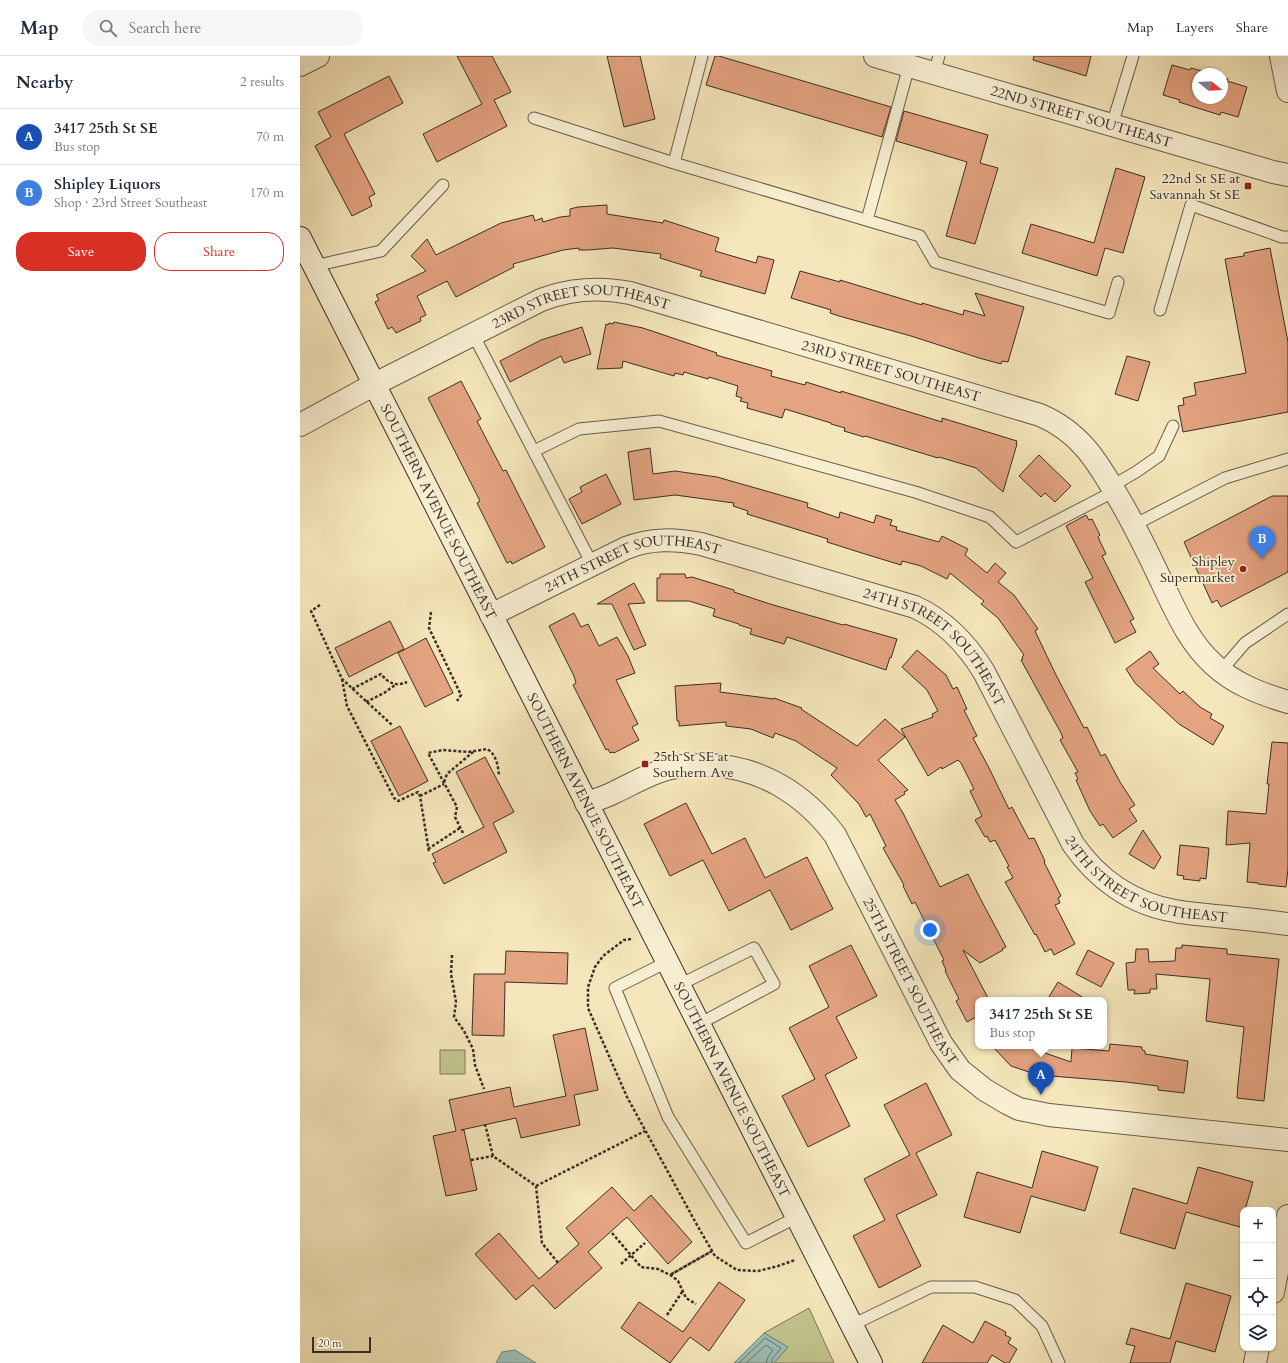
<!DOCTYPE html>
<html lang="en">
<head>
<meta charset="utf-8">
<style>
  body { margin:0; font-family:Cardo,serif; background:#f6f6f7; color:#1f2937 }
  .controls { position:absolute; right:12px; bottom:12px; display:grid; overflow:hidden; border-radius:8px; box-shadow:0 1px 3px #0004 }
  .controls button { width:36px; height:36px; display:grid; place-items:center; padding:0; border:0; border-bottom:1px solid #e0e1e3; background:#fff; color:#1f2937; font:20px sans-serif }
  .compass { position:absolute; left:892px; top:12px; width:36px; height:36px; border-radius:50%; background:#fff; box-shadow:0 1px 3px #0004; rotate:108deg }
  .scale { position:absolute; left:12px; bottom:10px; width:59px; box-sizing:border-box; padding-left:4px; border:2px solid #3a2f28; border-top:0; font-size:11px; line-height:14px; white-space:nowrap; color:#3a2f28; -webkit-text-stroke:3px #f8efd3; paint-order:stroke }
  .you { position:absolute; left:630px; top:874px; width:14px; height:14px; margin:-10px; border:3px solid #fff; border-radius:50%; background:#1a73e8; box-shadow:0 0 0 6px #1a73e833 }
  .badge { display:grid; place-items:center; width:26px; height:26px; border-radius:50%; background:#d93025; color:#fff; font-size:13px; font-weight:700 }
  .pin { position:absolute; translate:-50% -33px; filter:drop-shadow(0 1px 2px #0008) }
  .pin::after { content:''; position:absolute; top:21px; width:14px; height:12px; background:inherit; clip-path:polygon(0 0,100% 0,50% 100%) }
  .popup { position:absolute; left:675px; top:941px; width:132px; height:52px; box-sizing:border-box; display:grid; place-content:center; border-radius:8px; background:#fff; filter:drop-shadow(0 1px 3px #0005); font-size:13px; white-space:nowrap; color:#747a83 }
  .popup b { font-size:15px; color:#1f2937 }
  .popup::after { content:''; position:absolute; left:50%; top:100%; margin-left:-8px; border:8px solid transparent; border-top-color:#fff }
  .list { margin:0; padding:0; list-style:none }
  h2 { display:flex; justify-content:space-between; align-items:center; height:52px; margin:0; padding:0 16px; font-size:17px }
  h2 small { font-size:13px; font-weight:400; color:#747a83 }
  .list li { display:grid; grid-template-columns:26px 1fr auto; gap:12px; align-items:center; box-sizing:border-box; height:56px; padding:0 16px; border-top:1px solid #e0e1e3 }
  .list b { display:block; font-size:15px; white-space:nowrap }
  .list p { margin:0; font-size:13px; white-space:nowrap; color:#747a83 }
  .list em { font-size:13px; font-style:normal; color:#747a83 }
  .actions { display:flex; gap:8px; padding:12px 16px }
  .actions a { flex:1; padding:9px 0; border:1px solid #d93025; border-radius:16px; text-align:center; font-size:14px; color:#d93025 }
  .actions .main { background:#d93025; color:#fff }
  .icon { flex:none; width:22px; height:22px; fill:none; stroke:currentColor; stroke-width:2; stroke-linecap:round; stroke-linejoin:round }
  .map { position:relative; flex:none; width:988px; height:1307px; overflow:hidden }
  header { display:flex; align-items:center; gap:24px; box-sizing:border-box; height:56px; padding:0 20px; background:#fff; border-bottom:1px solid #e0e1e3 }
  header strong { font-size:19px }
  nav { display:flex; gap:22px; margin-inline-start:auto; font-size:14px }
  .search { width:280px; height:36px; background:#f6f6f7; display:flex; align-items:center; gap:10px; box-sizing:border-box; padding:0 14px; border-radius:16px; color:#747a83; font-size:15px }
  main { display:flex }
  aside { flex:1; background:#fff }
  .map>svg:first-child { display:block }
</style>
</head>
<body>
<header>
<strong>Map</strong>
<div class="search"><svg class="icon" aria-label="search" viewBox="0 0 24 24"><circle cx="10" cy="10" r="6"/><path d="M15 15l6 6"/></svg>Search here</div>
<nav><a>Map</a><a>Layers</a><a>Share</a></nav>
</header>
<main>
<aside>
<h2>Nearby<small>2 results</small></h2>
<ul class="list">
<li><span class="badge" style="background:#1a4fb4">A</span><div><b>3417 25th St SE</b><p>Bus stop</p></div><em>70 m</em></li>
<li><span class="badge" style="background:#3f7fe0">B</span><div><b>Shipley Liquors</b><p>Shop · 23rd Street Southeast</p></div><em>170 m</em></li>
</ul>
<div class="actions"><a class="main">Save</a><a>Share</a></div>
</aside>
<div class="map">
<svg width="988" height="1307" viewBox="0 0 988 1307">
  <rect width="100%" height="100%" fill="#f5e7bb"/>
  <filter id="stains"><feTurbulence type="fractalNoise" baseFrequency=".005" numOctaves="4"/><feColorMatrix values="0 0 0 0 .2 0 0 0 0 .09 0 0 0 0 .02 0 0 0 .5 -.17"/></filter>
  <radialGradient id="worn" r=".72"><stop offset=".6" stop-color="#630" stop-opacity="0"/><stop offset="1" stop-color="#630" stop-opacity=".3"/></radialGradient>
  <path fill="#c1c48d" stroke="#7e7a5a" d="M140 994H165V1018H140Z
    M509 1252 534 1307H474L488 1291 464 1277Z"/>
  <path fill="#9dbfb6" stroke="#75857d" d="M464 1277 488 1291 474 1307H434Z
    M215 1294 236 1307H196L202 1296Z"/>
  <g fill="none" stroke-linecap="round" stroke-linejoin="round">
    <path stroke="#6c776f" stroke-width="1" d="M439 1307 465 1282 481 1292 472 1303V1307
      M446 1307 466 1289 473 1294 468 1301 466 1307"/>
  </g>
  <path fill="#e4a381" stroke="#3a2f28" d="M157 0H192L211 36 194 44 207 70 137 106 123 78 182 48Z
    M307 0H340L355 63 324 71Z
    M415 0H419L591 51 582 81 406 29Z
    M734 0H791L786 20 733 4Z
    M872 9 890 14 891 12 913 18H898V42H922V21L928 23 927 25 947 31 938 61 921 56 920 59 907 55 879 46 880 44 863 39Z
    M89 20 103 47 44 78 75 138 69 141 72 150 52 160 15 90 31 81 18 56Z
    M604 55 688 79 680 107 698 112 675 188 646 180 667 106 596 85Z
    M816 112 845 121 823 197 805 192 797 220 722 197 731 168 794 187Z
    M307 149V158L363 167 364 164 419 182 415 195 456 207 458 200 474 204 465 238 400 220 402 215 360 202 361 198 313 192 288 194H279V192L263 194 213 208 214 211 156 241 147 225 117 240 126 259 120 262 121 265 96 277 92 271 88 273 75 246 79 244 76 239 126 215 111 200 127 183 136 199 201 167 233 159 235 165 242 162 243 166 260 161 270 160V153L278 151Z
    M970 192 988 286V356L883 376 878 350 884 349 883 342 896 339 894 327 946 317 925 203 944 200V197Z
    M500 215 540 226V224L622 249V247L663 259 664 254 685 260 675 237 724 251 708 306 702 305 701 308 679 302 611 280 539 260 530 257 531 254 491 242Z
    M314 266 343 272 417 297 416 299 472 315 471 320 505 329 506 326 541 337V335L642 366V362L717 385 716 388H717L703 436 676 412 639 401 638 402 565 380 564 381 544 375 545 372 531 368V367L485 353 482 362 447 352 448 347 440 345 442 342 436 340 438 330 409 321 408 323 384 316 383 319 375 317 374 320 323 305 322 312 297 313 306 268 308 269 309 267 313 268Z
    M282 271 291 298 264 307 261 300 210 326 200 305 241 284Z
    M827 300 850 306 838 345 815 338Z
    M161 325 181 363 177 365 191 392 203 415 206 414 245 491 212 508 211 505 207 507 177 447 180 445 128 342Z
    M350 392 353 418 375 415 417 421 508 447 507 451 539 462 540 456 574 467 576 459 592 464 590 469 597 471 596 474 639 486 642 480 668 493 665 499 687 517 695 507 706 517 698 526 714 539 738 573 735 575 756 619 784 672 787 671 801 700 805 698 820 726 835 749 829 753 837 765 813 782 803 768 800 770 790 755 776 724 778 723 775 717 778 716 760 684 763 682 761 677 721 604 723 603 722 601 724 599 698 562 681 548 684 545 650 517 647 523 621 510 602 505 601 509 565 498 527 486 528 483 447 458 448 455 433 450 434 447 375 439 334 444 328 396Z
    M739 399 771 430 755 446 745 437 741 441 719 420Z
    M306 418 321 448 282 468 269 443 282 436 280 431Z
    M972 440H988V516L921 551 917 544 912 547 884 486Z
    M786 459 789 464 792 463 800 479 798 481 806 498 802 500 834 563 830 565 836 576 815 587 785 526 793 522 766 470Z
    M360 518H385L386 522 392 521 434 534V536L470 548 543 569 544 568 597 583 591 602 590 601 586 614 487 581 484 588 450 578 452 573 439 569V568L413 560 415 553 389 545H357V522H360Z
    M334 527 345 547 328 548 346 589 334 594 312 548H297Z
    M274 557 281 571 288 568 299 590 317 581 328 600 335 617 316 624 338 668 332 671 339 684 314 697 313 696 310 697 308 693 306 694 273 629 276 627 274 620 249 570Z
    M90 565 104 593 49 621 35 592Z
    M126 582 153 637 125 651 98 597Z
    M617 594 646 619 653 633 657 631 667 653 664 654 677 680 673 682 688 710 709 753 712 751 729 783 734 782 745 805 744 806 761 840 758 842 760 847 755 849 775 888 754 899 751 893 745 896 736 878 735 879 705 826 713 822 707 811 709 810 695 784 690 786 687 780 685 781 675 764 682 760 670 735 674 733 661 707 658 704 642 713 641 711 628 720 601 673 633 661 632 658 638 655 627 634 602 611Z
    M850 595 859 608 853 612 880 638 883 635 900 651 912 658 910 662 924 670 913 689 879 668 835 627 826 613Z
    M421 627 420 636 474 643V642L502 652 501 653 557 690 585 663 605 681 578 704 608 734 604 736 605 738 595 744 603 757 640 831 668 818 679 840 706 891 702 893 703 894 680 907 663 894 689 944H678V960L667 966 656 945 659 943 645 915 646 914 642 905 644 904 615 846 612 848 603 830 604 829 583 792 586 790 570 758 566 761 559 748 531 719 537 712 496 685 475 677 473 682 451 673 426 670V666L379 670V665H377L375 630Z
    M100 670 128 725 99 740 71 685Z
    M972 686 988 687V813L986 831 958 828V827L947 826 950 787 926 789 928 755 966 758 969 728H967Z
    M185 701 214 756 193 767 207 796 144 828 133 807 136 806 132 798 184 771 156 716Z
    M386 747 412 798 445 782 465 822 507 801 533 853 491 874 470 834 429 855 403 804 370 820 344 768Z
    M843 774 861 801 854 813 829 798Z
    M880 789 909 792 906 823 900 822V825L883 823 884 820 877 819Z
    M551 889 577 940 536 961 557 1002 525 1019 550 1070 508 1091 482 1040 515 1023 489 972 529 951 509 910Z
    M882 889 927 893V898L979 903 964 1045 937 1042 938 1028 944 971 906 965 910 923 856 918 857 933H850V937L834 938 835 934H828L826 907 835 906 836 893H848L849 906 875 905 876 892H882Z
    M788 894 814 907 801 931 776 918Z
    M206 895 268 897 267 928 205 926 204 980 172 979 174 918H205Z
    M758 926 787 944H747Z
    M285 972 298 1034 274 1039 280 1069 221 1082 216 1062 161 1074H164L177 1134 146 1140 133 1080 156 1075 149 1044 210 1031 214 1051 266 1040 253 979Z
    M810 988 842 991V994L845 995V998L888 1005 884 1037 858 1034V1030L826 1026 751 1020 750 1023 711 1010 692 990H725L771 1006 772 992 809 995Z
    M626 1027 652 1079 616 1097 637 1139 596 1159 621 1210 579 1232 553 1180 585 1164 564 1123 610 1099 584 1049Z
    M742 1095 798 1111 785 1155 731 1140 720 1177 664 1161 677 1116 732 1132Z
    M898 1111 953 1126 945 1154H943V1161L940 1171 886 1156 875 1193 820 1177 833 1132 887 1148Z
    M312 1131 334 1155 351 1139 392 1186 368 1208 327 1161 288 1196 302 1212 255 1253 233 1229 216 1244 175 1198 199 1177 239 1223 279 1188 266 1172Z
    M419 1226 445 1244 409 1295 390 1281 370 1307 321 1272 339 1246 383 1276Z
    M886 1227 931 1240 915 1296 876 1285 870 1307H830L835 1290 826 1288 831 1272 870 1283Z
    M685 1265 706 1276 705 1279 711 1282 708 1287 717 1293 709 1307H705L692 1299 687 1307H622L643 1269 673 1287Z"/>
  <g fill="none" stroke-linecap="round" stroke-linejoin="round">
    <defs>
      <path id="service" d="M634 17 639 0
        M234 62 374 107 620 180 635 206 809 257 818 226
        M812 69 833 0
        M374 107 402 0
        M567 164 609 10
        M14 210 81 195 143 129
        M860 254 891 149 982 181H988
        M173 278 292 508
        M234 395 279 373 359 365 615 436 690 461 716 486 815 435
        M812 430 836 416 859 400 873 370
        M834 469 925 422 988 403
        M921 615 945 587 988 558
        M367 906 315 932 368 1061 446 1187 497 1161
        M379 929 454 892 474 928 399 968
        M552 1269 631 1231H675L715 1244 742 1270 759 1307"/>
      <g id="minor">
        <path id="s1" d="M575 0 973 116 988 119"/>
        <path d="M981 0 988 35"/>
        <path d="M0 9 18 0"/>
        <path id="s2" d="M75 328 241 244C269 233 301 231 330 237L740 359C780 376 797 405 818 441 836 471 851 503 866 535 879 562 891 588 913 608 934 628 961 638 988 646"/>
        <path id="s3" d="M191 559 326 492C351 482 375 483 401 488L615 551C645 565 667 588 684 616L773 788C797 823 832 848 875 855 888 858 902 858 915 860 939 862 964 865 988 868"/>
        <path id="s4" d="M286 747C296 744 306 741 315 736 332 728 349 718 367 713 381 709 395 709 409 709 461 711 504 738 535 779L641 987 660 1014 685 1034 707 1047 719 1053 749 1059 988 1084"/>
        <path d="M973 1236 988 1160"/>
        <path d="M955 1307 958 1292"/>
      </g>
      <path id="tertiary" d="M0 369 75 328"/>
      <g id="secondary">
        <path id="s5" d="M0 182 571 1307"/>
      </g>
    </defs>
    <use href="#service" stroke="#695d4d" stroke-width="13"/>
    <use href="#minor" stroke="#695d4d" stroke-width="24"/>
    <use href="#tertiary" stroke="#695d4d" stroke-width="24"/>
    <use href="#secondary" stroke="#3a2f28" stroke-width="24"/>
    <path stroke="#3a2f28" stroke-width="2.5" stroke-dasharray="3 2" stroke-linecap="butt" d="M20 549 11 555 42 623 92 669
      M131 556 129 572 161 639 157 645
      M42 623 47 650 94 742 98 745 118 736 120 740 129 796
      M52 633 81 618C88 627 96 631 107 626
      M66 646 84 637 95 629
      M144 726 147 718 173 696
      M120 740 144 728
      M163 777 155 761 157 751 128 697 143 694 168 696 187 693C196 698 198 709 199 719
      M128 793 160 772
      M331 883 324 884 303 900 295 911 288 931V952L327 1041 397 1169 415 1200 437 1214 458 1215 478 1210 495 1204
      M152 899 151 918 156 946 154 961 164 975 173 993 175 1009 184 1033
      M185 1068 193 1100 236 1130 242 1187 259 1208
      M171 1104 193 1100
      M236 1130 345 1075
      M312 1177 341 1211 358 1213 372 1220 378 1225 386 1242 396 1248
      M412 1195 370 1219 412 1195
      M321 1208 345 1187
      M367 1259 382 1236"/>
    <use href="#service" stroke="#f8efd3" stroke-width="11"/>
    <use href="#minor" stroke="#f8efd3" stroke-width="22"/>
    <use href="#tertiary" stroke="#f8efd3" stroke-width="22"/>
    <use href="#secondary" stroke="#f8efd3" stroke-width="22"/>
  </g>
  <g fill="#8f2418" stroke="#f8efd3" stroke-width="1.5">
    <rect x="944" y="126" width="8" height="8" rx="2"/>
    <circle cx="943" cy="513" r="4"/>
    <rect x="341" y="704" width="8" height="8" rx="2"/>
  </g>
  <g text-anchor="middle" stroke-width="3.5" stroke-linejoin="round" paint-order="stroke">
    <g font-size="14" fill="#3a2f28" stroke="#f8efd3">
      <text dy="5" stroke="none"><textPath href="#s1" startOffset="215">22ND STREET SOUTHEAST</textPath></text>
      <text dy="5" stroke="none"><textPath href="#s2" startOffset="225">23RD STREET SOUTHEAST</textPath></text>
      <text dy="5" stroke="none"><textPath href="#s2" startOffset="549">23RD STREET SOUTHEAST</textPath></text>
      <text dy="5" stroke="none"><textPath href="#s5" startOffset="307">SOUTHERN AVENUE SOUTHEAST</textPath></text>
      <text dy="5" stroke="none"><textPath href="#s3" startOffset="154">24TH STREET SOUTHEAST</textPath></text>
      <text dy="5" stroke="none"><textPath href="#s3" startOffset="490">24TH STREET SOUTHEAST</textPath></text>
      <text dy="5" stroke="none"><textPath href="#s5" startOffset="631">SOUTHERN AVENUE SOUTHEAST</textPath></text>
      <text dy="5" stroke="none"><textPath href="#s3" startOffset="825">24TH STREET SOUTHEAST</textPath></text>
      <text dy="5" stroke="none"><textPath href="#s4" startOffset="444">25TH STREET SOUTHEAST</textPath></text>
      <text dy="5" stroke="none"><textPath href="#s5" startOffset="955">SOUTHERN AVENUE SOUTHEAST</textPath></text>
    </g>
    <g font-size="14" fill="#3a2f28" stroke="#f8efd3" text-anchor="end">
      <text x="940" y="127">22nd St SE at<tspan x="940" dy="16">Savannah St SE</tspan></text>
      <text x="935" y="510">Shipley<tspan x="935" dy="16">Supermarket</tspan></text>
      <text x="353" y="705" text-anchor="start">25th St SE at<tspan x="353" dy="16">Southern Ave</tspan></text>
    </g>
  </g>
  <rect width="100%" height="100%" filter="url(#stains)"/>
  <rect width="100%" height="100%" fill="url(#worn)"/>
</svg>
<div class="controls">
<button>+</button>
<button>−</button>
<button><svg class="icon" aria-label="locate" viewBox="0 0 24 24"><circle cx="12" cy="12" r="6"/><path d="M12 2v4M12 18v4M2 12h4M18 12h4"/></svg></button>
<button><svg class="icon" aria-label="layers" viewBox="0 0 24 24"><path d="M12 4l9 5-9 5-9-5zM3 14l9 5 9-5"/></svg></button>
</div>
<svg class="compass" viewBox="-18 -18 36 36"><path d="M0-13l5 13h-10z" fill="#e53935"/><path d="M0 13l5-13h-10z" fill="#747a83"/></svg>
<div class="scale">20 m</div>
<div class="you"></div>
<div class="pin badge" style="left:741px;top:1039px;background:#1a4fb4">A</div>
<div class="popup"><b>3417 25th St SE</b>Bus stop</div>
<div class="pin badge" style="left:962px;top:503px;background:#3f7fe0">B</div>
</div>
</main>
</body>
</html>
